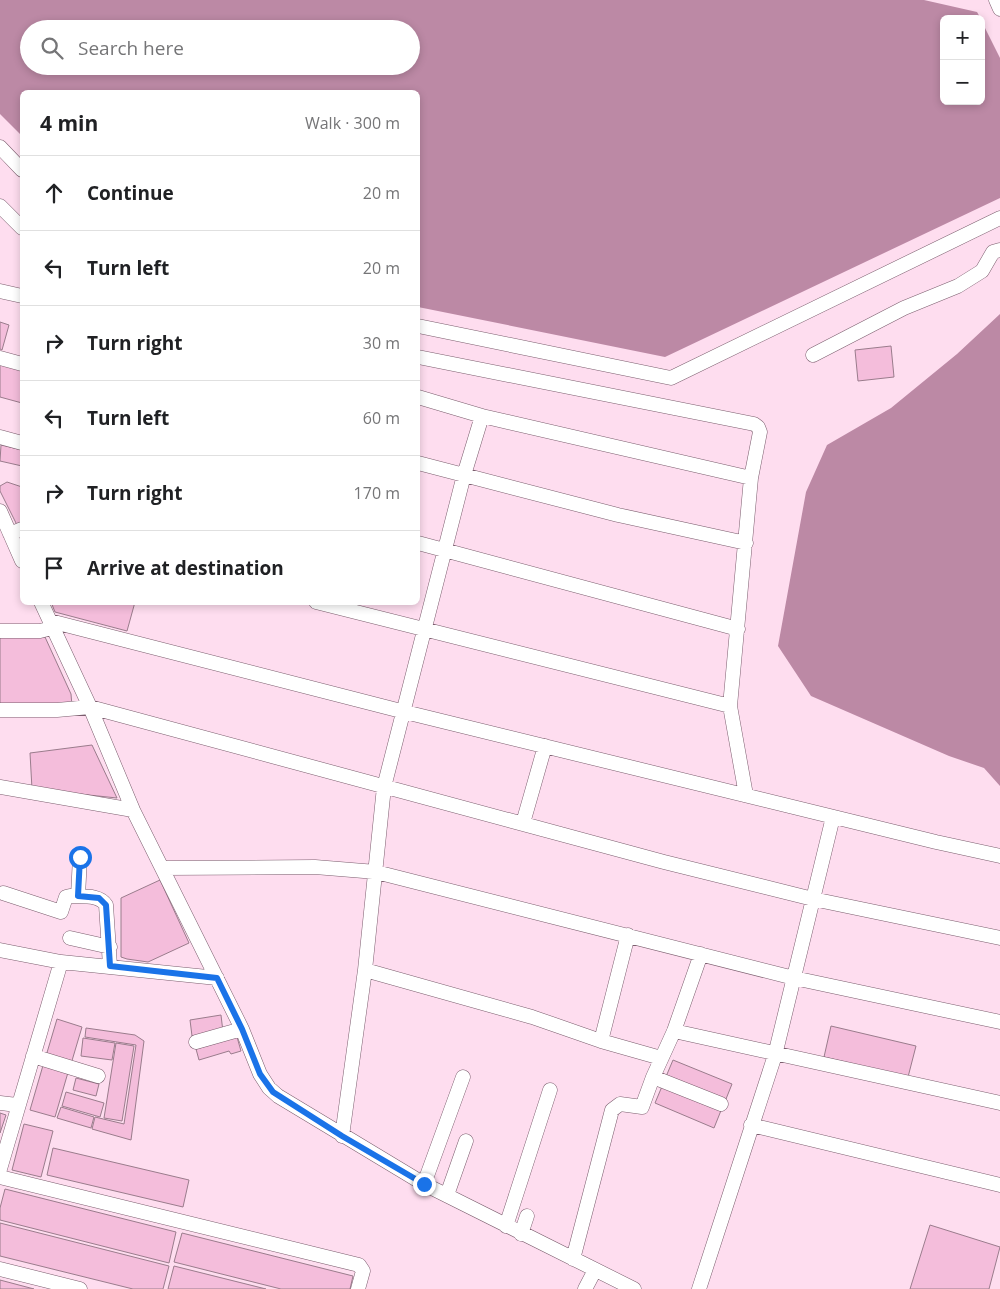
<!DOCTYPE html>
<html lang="en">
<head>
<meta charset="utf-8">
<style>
  body { margin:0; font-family:"Open Sans",sans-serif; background:#f6f6f6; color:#202124 }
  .controls { position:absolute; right:15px; top:15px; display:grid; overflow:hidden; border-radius:8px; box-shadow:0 2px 8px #0003 }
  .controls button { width:45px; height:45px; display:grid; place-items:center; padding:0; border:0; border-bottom:1px solid #e0e0e0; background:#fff; color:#202124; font:25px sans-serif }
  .stop { position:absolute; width:15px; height:15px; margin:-11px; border:4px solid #1a73e8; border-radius:50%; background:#fff }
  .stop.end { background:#1a73e8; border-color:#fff; box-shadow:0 1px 5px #0008 }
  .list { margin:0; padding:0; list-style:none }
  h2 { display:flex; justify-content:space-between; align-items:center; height:65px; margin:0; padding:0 20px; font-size:21px }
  h2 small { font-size:16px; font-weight:400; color:#757577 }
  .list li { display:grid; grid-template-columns:32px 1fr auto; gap:15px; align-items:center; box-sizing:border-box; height:75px; padding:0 20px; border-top:1px solid #e0e0e0 }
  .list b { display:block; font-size:19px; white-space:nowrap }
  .list em { font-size:16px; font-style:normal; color:#757577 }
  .icon { flex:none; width:28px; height:28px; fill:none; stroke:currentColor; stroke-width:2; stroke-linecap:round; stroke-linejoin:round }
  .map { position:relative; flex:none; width:1000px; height:1289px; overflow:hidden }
  .search { position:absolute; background:#fff; box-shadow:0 2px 8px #0003; left:20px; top:20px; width:400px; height:55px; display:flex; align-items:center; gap:12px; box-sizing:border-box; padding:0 18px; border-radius:28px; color:#757577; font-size:19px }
  .panel { position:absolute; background:#fff; box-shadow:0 2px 8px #0003; left:20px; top:90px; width:400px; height:515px; border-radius:8px }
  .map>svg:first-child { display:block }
</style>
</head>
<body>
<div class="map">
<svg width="1000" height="1289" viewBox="0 0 1000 1289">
  <rect width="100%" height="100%" fill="#feddef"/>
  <path fill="#bc89a5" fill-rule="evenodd" d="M0 0H924L977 12 981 19H944V101H981V20L1000 58V198L665 357 418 307V92H22V136L0 114ZM29 29H411V66H29Z
    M1000 314V786L984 768 949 756 811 696 778 646 806 492 827 445 891 408 957 354Z"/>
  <path fill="#f4bddb" stroke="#9a7c8c" d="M0 322 9 325 2 350 0 349Z
    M891 346 894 377 858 381 855 350Z
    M0 362 22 368V403L0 397Z
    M1 445 22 450V466L0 461Z
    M7 482 22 487V522L17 525 0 491V486Z
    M51 602H135L127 631 55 612Z
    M0 637H45L71 694 72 706 0 705Z
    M92 745 117 798 32 789 30 753Z
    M160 880 189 943 148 962 127 959 121 957V898Z
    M221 1015 223 1032 192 1036 190 1020Z
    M57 1019 82 1027 71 1064 46 1056Z
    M831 1026 916 1046 908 1077 824 1057Z
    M86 1028 135 1035 144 1041 131 1140 92 1129 95 1117 124 1124 136 1045 85 1037Z
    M237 1037 241 1051 231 1054 229 1051 199 1060 196 1049Z
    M83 1038 115 1043 112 1060 81 1056Z
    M116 1043 134 1046 122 1121 104 1118Z
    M673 1060 732 1084 724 1104 665 1079Z
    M44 1062 69 1069 55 1117 30 1110Z
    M76 1078 99 1084 96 1096 73 1090Z
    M663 1084 722 1108 714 1128 655 1103Z
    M66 1092 104 1103 100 1117 62 1106Z
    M61 1107 94 1117 91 1128 57 1118Z
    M0 1113 6 1115 0 1133Z
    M24 1124 53 1131 41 1177 12 1170Z
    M53 1148 189 1180 183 1207 47 1175Z
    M5 1189 176 1232 169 1263 0 1220V1208Z
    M0 1223 169 1266 163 1289H133L0 1256Z
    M930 1225 1000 1247 989 1289H910Z
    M182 1233 353 1276 350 1289H281L174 1262Z
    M174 1266 266 1289H168Z
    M0 1280 34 1289H0Z"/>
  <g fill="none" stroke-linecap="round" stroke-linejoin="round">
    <defs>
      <path id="minor" d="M996 0 1000 9
        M0 147 22 170
        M0 206 22 228
        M0 291 22 296
        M418 326 671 378 1000 218
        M813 355 904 308 958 286 982 271 993 252 1000 250
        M418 357 754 424 758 427 760 432 751 478 730 706 746 795
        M0 358 22 364
        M418 397 482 416 751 478
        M0 437 22 443
        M418 463 618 515 746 543
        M0 511 22 561
        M10 534 22 529
        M418 543 738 629
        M41 602 90 707 133 810 242 1029 260 1074 269 1088 278 1096 424 1184 634 1289
        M316 602 730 706
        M50 621 405 712 936 842 1000 856
        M0 631H40L52 628
        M0 710H57L90 707 664 862 813 899 1000 938
        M0 787 133 810
        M523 823 545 746
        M163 868 315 867 376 872 794 978 1000 1022
        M3 893 61 912 66 897 70 896C82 897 99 894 106 905L110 966
        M78 896 80 857
        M70 938 110 947
        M0 950 61 962 217 978
        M365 970 532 1017 601 1041 661 1058
        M674 1031 1000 1103
        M601 1041 628 935
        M196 1042 242 1029
        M33 1056 98 1076
        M653 1077 721 1104
        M0 1103 17 1105
        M751 1125 1000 1185
        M342 1136 365 970 384 787 464 475 482 416
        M0 1169 61 962
        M0 1177 359 1265 363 1271 358 1289
        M424 1184 463 1077
        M447 1195 466 1141
        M506 1226 550 1090
        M521 1234 527 1216
        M573 1259 612 1110 620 1104 642 1107 653 1077 674 1031 701 954
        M0 1269 80 1289
        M585 1289 595 1270
        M699 1289 775 1055 833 817"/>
    </defs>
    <use href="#minor" stroke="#7b5e6e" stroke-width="15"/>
    <use href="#minor" stroke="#fff" stroke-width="14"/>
  </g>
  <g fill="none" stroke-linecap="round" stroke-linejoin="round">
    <path stroke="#1a73e8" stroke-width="6" d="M80 857 78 896 99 898 106 905 110 966 217 978 242 1029 260 1074 273 1092 342 1136 424 1184"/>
  </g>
</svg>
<div class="controls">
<button>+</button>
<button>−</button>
</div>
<div class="stop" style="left:80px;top:857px"></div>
<div class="stop end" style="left:424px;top:1184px"></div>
<div class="search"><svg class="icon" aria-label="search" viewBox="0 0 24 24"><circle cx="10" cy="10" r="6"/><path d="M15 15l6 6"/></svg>Search here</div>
<section class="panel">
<h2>4 min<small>Walk · 300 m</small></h2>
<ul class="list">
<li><svg class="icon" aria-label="ahead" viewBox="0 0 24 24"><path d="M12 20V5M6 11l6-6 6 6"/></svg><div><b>Continue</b></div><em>20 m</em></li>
<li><svg class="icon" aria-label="left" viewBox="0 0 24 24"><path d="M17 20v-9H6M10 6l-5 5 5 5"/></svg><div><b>Turn left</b></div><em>20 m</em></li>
<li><svg class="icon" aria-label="right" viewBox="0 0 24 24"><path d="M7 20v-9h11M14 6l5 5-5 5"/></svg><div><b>Turn right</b></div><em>30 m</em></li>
<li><svg class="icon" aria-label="left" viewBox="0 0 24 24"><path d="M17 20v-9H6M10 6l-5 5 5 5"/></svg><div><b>Turn left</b></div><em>60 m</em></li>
<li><svg class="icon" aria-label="right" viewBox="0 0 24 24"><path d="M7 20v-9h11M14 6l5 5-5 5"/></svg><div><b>Turn right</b></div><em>170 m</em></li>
<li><svg class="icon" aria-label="arrive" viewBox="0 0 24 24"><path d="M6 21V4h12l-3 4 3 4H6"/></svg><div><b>Arrive at destination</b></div></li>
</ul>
</section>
</div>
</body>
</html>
